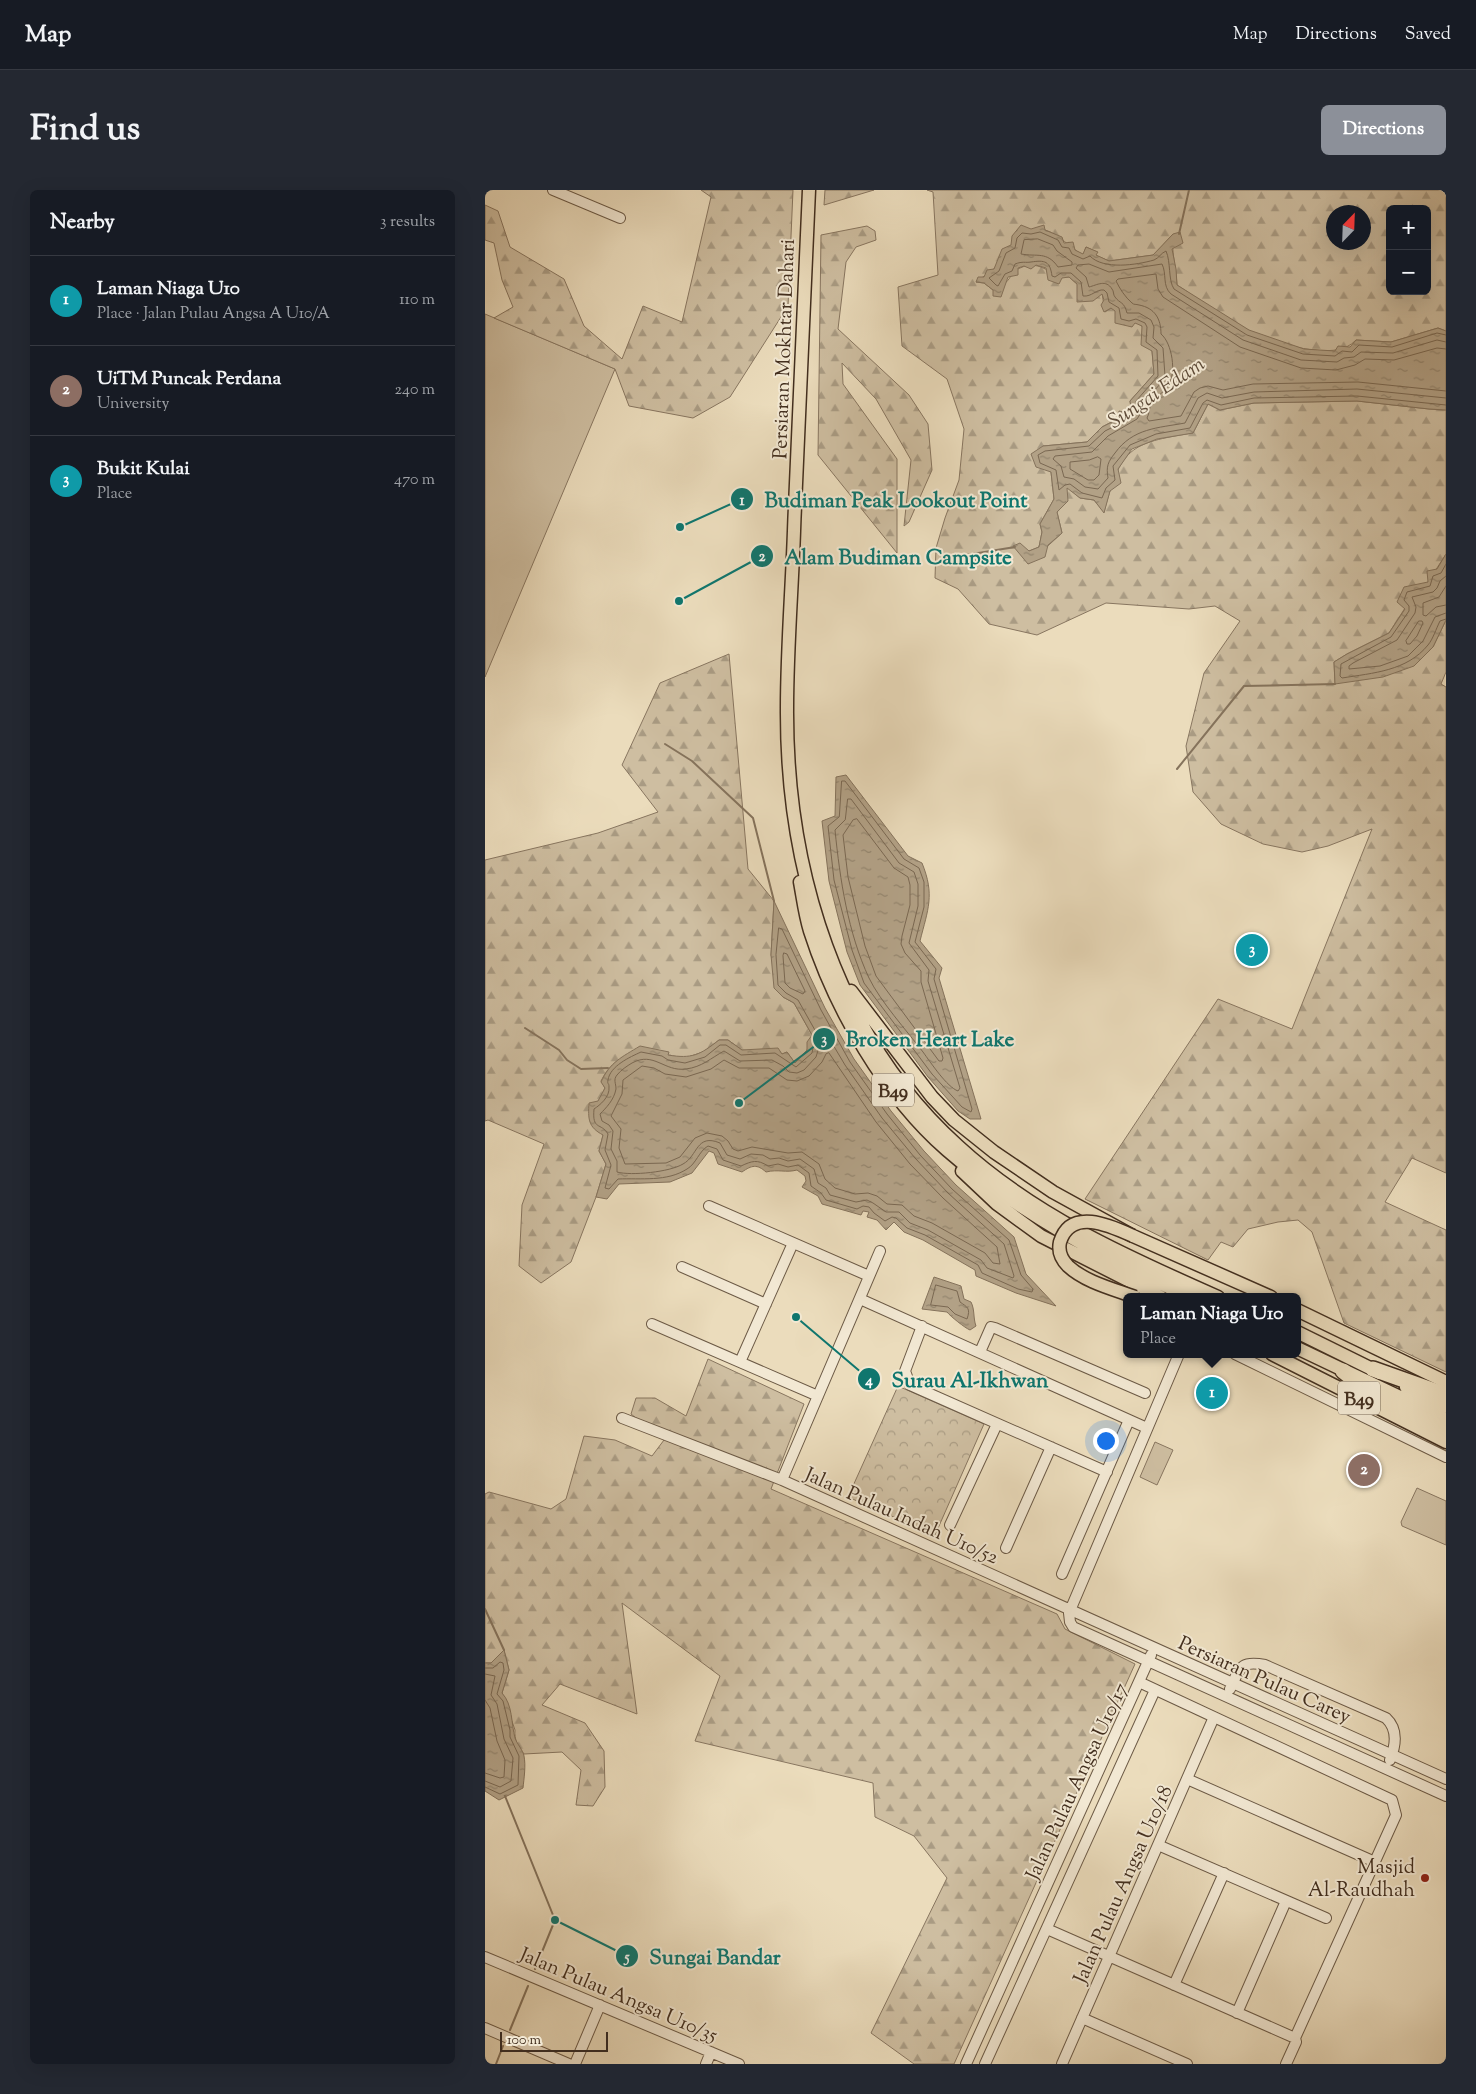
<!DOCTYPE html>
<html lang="en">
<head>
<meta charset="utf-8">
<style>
  body { margin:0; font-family:"Sorts Mill Goudy",serif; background:#242831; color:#f1f3f6 }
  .controls { position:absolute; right:15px; top:15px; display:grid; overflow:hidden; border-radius:8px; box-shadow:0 5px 20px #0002 }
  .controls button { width:45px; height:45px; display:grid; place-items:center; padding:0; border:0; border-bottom:1px solid #363941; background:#171b24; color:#f1f3f6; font:25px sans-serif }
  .compass { position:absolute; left:841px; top:15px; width:45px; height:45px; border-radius:50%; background:#171b24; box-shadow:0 5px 20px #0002; rotate:23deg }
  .scale { position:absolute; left:15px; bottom:12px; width:108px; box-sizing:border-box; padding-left:5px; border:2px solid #422e1e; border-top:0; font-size:14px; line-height:18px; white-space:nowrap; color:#422e1e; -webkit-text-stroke:4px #f2e8d3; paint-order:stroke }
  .you { position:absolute; left:620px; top:1250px; width:18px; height:18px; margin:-12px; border:4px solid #fff; border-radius:50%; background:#1a73e8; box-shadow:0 0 0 8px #1a73e833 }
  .badge { display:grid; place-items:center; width:32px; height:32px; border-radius:50%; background:#8c9099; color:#fff; font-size:16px; font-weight:700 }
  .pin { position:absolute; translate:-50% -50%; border:2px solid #fff; box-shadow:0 1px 5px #0006 }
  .popup { position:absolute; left:638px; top:1103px; width:178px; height:65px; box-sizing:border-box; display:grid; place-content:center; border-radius:8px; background:#171b24; filter:drop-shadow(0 1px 4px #0005); font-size:16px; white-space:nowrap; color:#9ea1a6 }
  .popup b { font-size:19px; color:#f1f3f6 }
  .popup::after { content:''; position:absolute; left:50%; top:100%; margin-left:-10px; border:10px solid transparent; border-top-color:#171b24 }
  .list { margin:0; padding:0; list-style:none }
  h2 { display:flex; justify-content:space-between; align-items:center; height:65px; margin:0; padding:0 20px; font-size:21px }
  h2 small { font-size:16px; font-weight:400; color:#9ea1a6 }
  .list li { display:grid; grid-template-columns:32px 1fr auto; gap:15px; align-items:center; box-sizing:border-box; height:90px; padding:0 20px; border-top:1px solid #363941 }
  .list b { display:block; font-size:19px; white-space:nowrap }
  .list p { margin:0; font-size:16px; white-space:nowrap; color:#9ea1a6 }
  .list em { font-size:16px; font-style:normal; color:#9ea1a6 }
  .map { position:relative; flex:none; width:961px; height:1874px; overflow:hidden; border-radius:8px }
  header { display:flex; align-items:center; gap:30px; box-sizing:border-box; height:70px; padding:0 25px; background:#171b24; border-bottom:1px solid #363941 }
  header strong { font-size:24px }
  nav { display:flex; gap:28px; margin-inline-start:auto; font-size:18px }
  .intro { display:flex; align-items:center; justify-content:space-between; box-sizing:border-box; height:120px; padding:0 30px }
  h1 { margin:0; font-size:35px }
  .button { padding:12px 22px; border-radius:8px; background:#8c9099; color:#fff; font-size:18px; font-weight:700 }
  main { display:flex; gap:30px; padding:0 30px }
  aside { flex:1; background:#171b24; border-radius:8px; box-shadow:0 5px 20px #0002 }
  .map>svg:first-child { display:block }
</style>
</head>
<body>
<header>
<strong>Map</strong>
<nav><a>Map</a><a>Directions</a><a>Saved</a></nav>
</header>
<div class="intro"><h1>Find us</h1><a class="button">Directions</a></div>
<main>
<aside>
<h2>Nearby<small>3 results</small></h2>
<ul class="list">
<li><span class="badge" style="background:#0f9aa8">1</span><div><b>Laman Niaga U10</b><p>Place · Jalan Pulau Angsa A U10/A</p></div><em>110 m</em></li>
<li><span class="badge" style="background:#8d6e63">2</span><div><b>UiTM Puncak Perdana</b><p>University</p></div><em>240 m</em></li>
<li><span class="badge" style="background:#0f9aa8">3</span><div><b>Bukit Kulai</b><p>Place</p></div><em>470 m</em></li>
</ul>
</aside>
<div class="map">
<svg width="961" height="1874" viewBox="0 0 961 1874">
  <defs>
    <pattern id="forest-firs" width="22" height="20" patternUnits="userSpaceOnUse" patternTransform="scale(1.25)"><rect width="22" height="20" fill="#cebea1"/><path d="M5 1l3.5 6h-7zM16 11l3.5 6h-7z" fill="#a99b83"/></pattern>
    <pattern id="park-crowns" width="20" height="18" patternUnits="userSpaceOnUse" patternTransform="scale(1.25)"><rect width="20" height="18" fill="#cebea1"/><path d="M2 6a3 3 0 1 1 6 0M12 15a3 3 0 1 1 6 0" fill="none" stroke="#a99b83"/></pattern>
    <pattern id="water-ripples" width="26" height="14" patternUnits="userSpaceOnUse" patternTransform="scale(1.25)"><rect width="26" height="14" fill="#b2a186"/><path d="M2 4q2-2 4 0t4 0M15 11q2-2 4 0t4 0" fill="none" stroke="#92846d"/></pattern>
  </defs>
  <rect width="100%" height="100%" fill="#ebdcbc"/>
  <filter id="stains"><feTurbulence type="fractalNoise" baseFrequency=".004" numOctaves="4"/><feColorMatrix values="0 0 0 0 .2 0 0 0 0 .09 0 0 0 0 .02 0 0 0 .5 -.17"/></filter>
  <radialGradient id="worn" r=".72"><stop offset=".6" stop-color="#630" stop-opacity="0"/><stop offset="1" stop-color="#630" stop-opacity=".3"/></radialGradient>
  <path fill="#cebea1" stroke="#887660" d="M0 124 130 179 0 487Z
    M670 1252 688 1260 672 1295 655 1287Z
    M932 1298 961 1311V1355L917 1336 916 1332Z"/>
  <path fill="url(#forest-firs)" stroke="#887660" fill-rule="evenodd" d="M216 0H308L303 116 245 207 208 228 144 216 130 179 9 128 28 117 17 90 9 53 0 50V15L13 21 25 57 79 89 99 136 137 169 158 116 197 132 226 7Z
    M340 0H389L339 15Z
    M442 0H961V141L953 138 906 152 871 150C850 174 788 152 763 140 738 127 715 110 692 95 691 77 686 61 688 44L669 65 624 71 610 65 612 62 601 57 598 65C585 58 574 44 560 40L527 55 513 72 509 79 491 92 499 93 508 100C511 98 516 97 519 94 525 90 527 81 535 78 556 68 566 88 584 87L592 94 617 103 620 122 626 118 657 136 667 161 669 184 645 211 646 218 643 223 617 237 602 252 558 256 566 282 569 309 555 334 557 342 554 357 544 361 543 374 577 343 572 322 582 297 595 308 609 310 619 322C636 258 644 253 708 243L723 214 735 220 769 213 872 211 944 219 961 220V364L943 392 920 418 904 443 862 464 849 472 850 493 948 457 961 430V482L956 494 961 497V983L927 968 900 1012 961 1040V1182L859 1133 827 1042 813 1030 793 1032 763 1039 748 1057 736 1052 723 1070 600 1009 733 809 807 839 887 639 843 656 817 662 778 654 736 634 708 602 701 556 719 483 755 431 730 416 704 419 621 413 552 445 504 434 473 399 450 388 451 358 460 328 474 290 479 239 462 189 417 156 413 97 453 85 448 2ZM905 19H942V101H905ZM848 22H878V52H848Z
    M382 36 390 41 391 50 371 57 361 72 353 139 424 205 443 234 447 280 424 332 419 336 426 270 391 209 357 173 358 194 412 269V363L333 265 336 45Z
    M244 464 263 679 289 711 286 765 298 807 309 813 327 845 322 860 310 873 302 862 297 864 257 860 243 850H234L218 862 200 868 182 865 183 862C152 866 132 859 116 891L120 898 113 912 104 914 118 945 114 961 121 974 111 1007 86 1072 56 1093 34 1076 37 1015 59 954 3 930 0 931V670L113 643 173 622 137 575 175 493Z
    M223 1169 319 1214 286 1299 572 1424 580 1439 650 1474 469 1874H429L386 1843 462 1688 429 1646 390 1627 388 1593 210 1551 235 1486 137 1413 152 1524 75 1494 57 1515 100 1533 119 1561 120 1597 108 1616 91 1615 96 1580 77 1562 39 1564C33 1557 29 1549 30 1540L17 1503 24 1480 19 1460 6 1473H0V1304L4 1302 66 1319 81 1309 99 1246 130 1250 167 1266 179 1250 146 1224 151 1208H170L201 1226Z"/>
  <path fill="url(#park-crowns)" stroke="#887660" d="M413 1196 499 1234 450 1345 363 1307Z"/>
  <path fill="url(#water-ripples)" stroke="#85735c" d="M536 35 546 39 559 35 560 40 577 47 579 53 588 52 590 60 598 64 601 57 613 62 611 65 624 71 668 65 688 44 695 42 698 53 687 59 691 79 692 95 764 140 819 159 850 161 853 156 865 157 871 150 906 152 953 138 961 141V220L944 219 872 211 769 213 735 220 723 214 708 243 672 249 647 259 633 279 636 293 625 301 619 323 609 310 595 308 582 298 583 311 572 322 577 343 563 355 560 367 543 374 528 356 535 353 544 361 554 357 557 342 555 334 569 309 566 282 551 277 546 264 558 256 602 252 617 237 633 229 634 221 643 223 646 218 645 211 669 184 667 161 656 155 657 136 650 133 647 137 630 133V121L626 118 619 122 616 115 619 110 617 104 608 111 592 112V94L584 87 577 88 574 94 563 90 561 78 551 75 546 79 539 76 533 78V85L523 87 516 107 508 106V100L499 93 491 92 493 87H499L502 80 509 79 517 59 526 55 527 46Z
    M961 364V430L948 457 929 476 898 487 850 494 849 472 862 464 904 443 920 419 912 412 919 397 943 392 942 381 952 379Z
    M361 585 423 666 437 673C450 705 443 719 435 751L457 778 454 788 496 929H485L473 921 443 887 375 795 362 762 344 691 337 631 350 626 351 587Z
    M289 711 340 818 369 869 406 921 439 961 471 995 529 1047 541 1084 571 1116 531 1103 491 1086 490 1080 438 1050 419 1042 409 1032 401 1040 392 1030 382 1027 384 1022 378 1021 376 1025 337 1014 333 1006 317 997 321 991 320 986 312 980C301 983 293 979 281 982 272 974 267 975 257 982L233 974 229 963 224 961 207 983 185 992 134 994 122 1009 111 1007 121 974 114 961 118 945C103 937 103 929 104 913L113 911 120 898 116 892C125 872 137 867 155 856L184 862 183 865C207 869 215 865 234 850H243L257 860 293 858 297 864 302 862 310 873 322 860V852L327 845 309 813 298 807 289 798 286 765Z
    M449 1087 476 1096 479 1109 486 1112C490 1120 488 1128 491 1136L485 1140C480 1138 465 1126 462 1122L437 1119Z
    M19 1460 24 1480 17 1503C28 1515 26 1533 30 1548 32 1554 38 1560 39 1566 41 1576 39 1588 38 1598L14 1610 0 1601V1473H6Z"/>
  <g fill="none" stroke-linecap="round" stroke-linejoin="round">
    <path stroke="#7a6852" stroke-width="1" d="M553 49 568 55 572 61 587 72V75L573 77C562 61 552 67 536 64L539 50Z
      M961 145 952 143 907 157 874 155 867 162 857 161 850 166 818 164 762 145 689 99C683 90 686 72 681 61 676 63 674 68 669 70 652 75 618 80 605 66L598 69 587 64 584 58 577 57 573 50 555 42 546 44 537 43 532 48 530 58 521 63 514 81 504 88 511 95 513 96 520 84 527 81 530 74C538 71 540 73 546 72 560 70 565 71 567 86L570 87 576 83H586L596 92 598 106C607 107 611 99 619 100L622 103 624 112 634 118 636 129 644 131 651 129 660 133 662 137 661 152 672 160 673 186 651 211V220L646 226 639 228 636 233 620 241 604 256 560 261 553 265 555 273 571 280 574 300 580 295 585 294 597 303 617 308 621 298 630 290 628 276 645 255 671 244 705 238 718 213 722 210 736 215 769 208 872 206 961 215
      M961 152 952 150 908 163 876 162 869 167 859 168 852 172 816 170 758 150 686 104C677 96 682 84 677 74L624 82 604 74 593 75 591 78 601 87 604 97C612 95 621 89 627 99 629 101 628 105 630 107 635 114 639 111 642 123H654L666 130 669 137 668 148 678 158 680 186 677 192 658 213 657 221 652 229 623 246 607 262 570 266 568 269 576 276 579 287 589 289 600 297 613 299 623 288C621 276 623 272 630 263 648 238 673 238 700 233L713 208 722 203 737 208 769 202 872 199 961 208
      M961 159 952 158 909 170 880 169 870 175 851 180 816 178 755 157 678 107 673 99 671 84 633 89 631 91C635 99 640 107 647 113 649 115 651 114 654 115 670 118 676 129 676 144 687 153 692 183 683 196 679 202 668 209 665 217 664 221 664 224 662 228L664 231 696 226 709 202 715 198 723 196 738 200 768 194 873 192 961 201
      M613 267 616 269 614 285 609 290H603L585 279V272L604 270Z
      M961 374 956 383 948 386 945 396 922 402 919 410 924 416V421L906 447 856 474 855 486 857 488C888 483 922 481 943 455 948 449 951 439 955 431L961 429
      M961 386 955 391 952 398 948 402 927 407 931 417 930 423 912 450 868 473 864 476V479L895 476 923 466 938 451 950 427 961 423
      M961 396 954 407 938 413V425L941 426 951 417 961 415
      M934 431H937L938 433 932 446 925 454H922L921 451Z
      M357 591H360L419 669 434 678 439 692V717L430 752 451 779 449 789 487 919 486 922 477 917 447 884 379 793 367 760 349 690 343 636 354 627Z
      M363 609H366L414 673 429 682 433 694V716L424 753 444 780 443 791 475 898 473 901C462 897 446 873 438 862 422 841 395 811 384 788 363 743 355 690 350 640L360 630Z
      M372 629 409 678 423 687 425 695V715L417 746 416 754 420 763 436 781V792L458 868 457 871H454L391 786 380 756 363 687 358 645 368 630Z
      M294 738 297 739 336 820 365 872 402 924 435 965 467 999 524 1050 536 1085 548 1099 547 1102 533 1099 497 1083 493 1075 440 1045 422 1038 411 1028 407 1027 400 1031 389 1023 384 1017 378 1016 372 1019 341 1010 336 1003 326 996 324 983 313 975 303 977 293 974 283 976C272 969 267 971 256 976L238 970 232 959 223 956C214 961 211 974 202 979 182 992 156 988 133 989L124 999 120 998 126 975 120 960 123 944C116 932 107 941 109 919 115 915 125 907 124 897 124 892 122 895 123 890 125 876 145 867 156 862L177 866 183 870 200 873 220 867 235 855H241L256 865 290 863 311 877 327 863 331 842 313 810 301 803 293 795 291 765Z
      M299 763 302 764 320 801 318 804 305 798 300 793 298 766Z
      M341 843 360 875 397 928 430 968 463 1003 519 1054 529 1086 528 1088 502 1078 496 1070 443 1040 425 1033 414 1022H401L388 1013 382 1010 371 1012 345 1005 341 998 333 993 329 979 315 969 303 971 294 968 285 969 278 965 266 964 255 969 242 965 235 953C211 943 213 966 198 974 185 982 146 986 132 982V971L126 959 128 941 124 935 117 931 115 924C121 918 129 910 131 899 131 893 128 890 132 885 136 880 142 876 147 873 169 861 179 882 201 879 217 877 226 868 239 861L255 871 287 870 298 876 304 882 312 883 319 880 331 867 338 844Z
      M344 863 391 932 425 974 458 1008 512 1057 515 1074 508 1073 500 1063 447 1033 429 1026 417 1015 402 1014 392 1006 383 1003 370 1004 350 998 340 989 334 974 317 962 303 963 267 957 253 961 248 959 243 951 237 946 222 943 210 948 195 967 181 973 140 974 134 958 136 939 126 926 137 904 138 890 157 876 169 878 180 884 201 887 226 879 239 870 254 878H284L302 890 312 891 324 886 337 872 341 864Z
      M451 1095 472 1101 475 1112C482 1117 486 1118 482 1129L470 1124 463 1117 446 1115Z
      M0 1478H8L15 1472 18 1473 19 1480 12 1504 18 1511 25 1540V1547L34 1566 33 1595 15 1604 0 1597
      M0 1484 10 1486 6 1505 12 1514 19 1549 28 1568 26 1591 15 1597 0 1591
      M0 1510 5 1518 12 1551 20 1570 19 1587 15 1588 0 1583"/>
    <path stroke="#85735c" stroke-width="2" d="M694 44 704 0
      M469 367 530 357
      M180 554 207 571 268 628 289 711
      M692 579 759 496 850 494
      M40 838 74 860 82 870 96 879 123 878
      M0 1419 19 1460
      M20 1606 70 1730 50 1779
      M25 1840 43 1796
      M11 1874 18 1856"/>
    <defs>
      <path id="minor" d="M68 0 135 28
        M224 1016 384 1086
        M395 1061 297 1290 961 1589
        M197 1077 281 1114
        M375 1109 662 1238
        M167 1134 333 1206
        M437 1136 420 1181 425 1195 622 1282
        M495 1162 506 1137 510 1138 660 1203
        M694 1164 584 1423 585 1432 588 1437 961 1606
        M750 1164 961 1267
        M255 1172 308 1053
        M137 1228 297 1290
        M465 1335 512 1234
        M521 1358 566 1257
        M577 1384 644 1230
        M654 1492 907 1610 911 1625 810 1848 811 1852 801 1874
        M745 1499C755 1478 755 1470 780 1475L901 1528C913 1539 911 1555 905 1570
        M702 1589 890 1672
        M673 1655 841 1728
        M562 1739 810 1848
        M0 1767 254 1874
        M689 1795 739 1683
        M752 1823 801 1711
        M597 1828 702 1874
        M0 1838 84 1874
        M90 1874 115 1815
        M221 1874 226 1862
        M481 1874 666 1465
        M500 1874 670 1500
        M577 1874 729 1527"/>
      <path id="major" d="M324 0C318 113 313 227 309 341 307 399 302 459 302 518 301 679 351 846 473 956 548 1025 640 1066 733 1107
        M315 692C318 708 320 725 325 741 350 819 400 906 462 960 534 1023 618 1068 705 1107
        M366 801 447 907 469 930 509 962 568 1002 648 1046 786 1107
        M477 981 512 1014 556 1046 676 1107
        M812 1120 961 1192
        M812 1142 895 1183
        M812 1158 961 1229
        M787 1164 961 1252
        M921 1197 961 1216"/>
      <path id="highway" d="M888 1179 961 1205
        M858 1181 881 1199 961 1241"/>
    </defs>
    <use href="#minor" stroke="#6c5a46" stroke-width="12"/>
    <use href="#major" stroke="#422e1e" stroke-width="15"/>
    <use href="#highway" stroke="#422e1e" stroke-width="18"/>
    <use href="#minor" stroke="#f2e8d3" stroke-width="10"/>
    <use href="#major" stroke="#ebdcbc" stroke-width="12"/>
    <use href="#highway" stroke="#ebdcbc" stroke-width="15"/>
    <defs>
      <path id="major-bridge" d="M648 1046C626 1036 586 1017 575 1052 573 1061 576 1069 583 1076 600 1092 628 1099 650 1107"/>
    </defs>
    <use href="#major-bridge" stroke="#422e1e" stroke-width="15" stroke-linecap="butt"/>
    <use href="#major-bridge" stroke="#ebdcbc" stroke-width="12"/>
  </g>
  <circle fill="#8f2418" stroke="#f2e8d3" stroke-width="2" cx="940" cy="1688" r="5"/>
  <g text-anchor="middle" stroke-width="4" stroke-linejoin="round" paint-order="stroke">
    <g fill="#f2e8d3" stroke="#776654" stroke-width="1">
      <rect x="387" y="883.5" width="42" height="33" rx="4"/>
      <rect x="853" y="1191.5" width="42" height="33" rx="4"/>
    </g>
    <g font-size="19" font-weight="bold" fill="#422e1e">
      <text x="408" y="907">B49</text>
      <text x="874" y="1215">B49</text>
    </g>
    <g font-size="20" fill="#422e1e" stroke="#f2e8d3">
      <text transform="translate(298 159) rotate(-88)" y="7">Persiaran Mokhtar Dahari</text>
      <text transform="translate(417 1325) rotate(24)" y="7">Jalan Pulau Indah U10/52</text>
      <text transform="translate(780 1489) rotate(24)" y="7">Persiaran Pulau Carey</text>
      <text transform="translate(591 1591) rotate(-65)" y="7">Jalan Pulau Angsa U10/17</text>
      <text transform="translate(637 1694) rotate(-66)" y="7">Jalan Pulau Angsa U10/18</text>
      <text transform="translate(134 1804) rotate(23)" y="7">Jalan Pulau Angsa U10/35</text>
    </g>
    <g font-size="20" fill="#422e1e" stroke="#f2e8d3" text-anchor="end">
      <text x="930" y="1683">Masjid<tspan x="930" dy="23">Al-Raudhah</tspan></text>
    </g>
    <g font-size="21" font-style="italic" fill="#5e4b38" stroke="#f2e8d3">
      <text transform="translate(671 202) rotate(-34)" y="7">Sungai Edam</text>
    </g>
  </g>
  <path fill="none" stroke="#0f766e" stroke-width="2" d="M195 337L257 309M194 411L277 366M254 913L339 849M311 1127L384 1189M70 1730L142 1766"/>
  <g fill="#0f766e" stroke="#f2e8d3" stroke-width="2">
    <circle cx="195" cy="337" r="5"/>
    <circle cx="194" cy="411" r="5"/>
    <circle cx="254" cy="913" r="5"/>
    <circle cx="311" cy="1127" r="5"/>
    <circle cx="70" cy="1730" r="5"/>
    <circle cx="257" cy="309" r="12"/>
    <circle cx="277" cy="366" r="12"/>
    <circle cx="339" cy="849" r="12"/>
    <circle cx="384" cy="1189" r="12"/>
    <circle cx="142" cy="1766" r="12"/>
  </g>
  <g font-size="15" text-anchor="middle" font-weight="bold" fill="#fff">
    <text x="257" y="315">1</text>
    <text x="277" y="371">2</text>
    <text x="339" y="854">3</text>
    <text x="384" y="1195">4</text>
    <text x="142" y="1772">5</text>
  </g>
  <g font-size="21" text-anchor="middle" font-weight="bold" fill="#0f766e" stroke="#f2e8d3" stroke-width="4" stroke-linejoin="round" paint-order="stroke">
    <text x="411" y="317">Budiman Peak Lookout Point</text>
    <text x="413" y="374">Alam Budiman Campsite</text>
    <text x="445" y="856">Broken Heart Lake</text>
    <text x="485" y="1197">Surau Al-Ikhwan</text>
    <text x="230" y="1774">Sungai Bandar</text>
  </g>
  <rect width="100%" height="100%" filter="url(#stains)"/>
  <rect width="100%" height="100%" fill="url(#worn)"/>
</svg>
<div class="controls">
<button>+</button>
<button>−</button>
</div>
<svg class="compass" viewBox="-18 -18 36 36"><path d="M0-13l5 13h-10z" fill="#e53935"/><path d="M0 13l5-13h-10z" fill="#9ea1a6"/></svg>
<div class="scale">100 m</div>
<div class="you"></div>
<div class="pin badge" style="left:727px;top:1203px;background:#0f9aa8">1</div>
<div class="popup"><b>Laman Niaga U10</b>Place</div>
<div class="pin badge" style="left:879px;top:1280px;background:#8d6e63">2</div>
<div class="pin badge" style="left:767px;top:760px;background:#0f9aa8">3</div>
</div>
</main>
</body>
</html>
